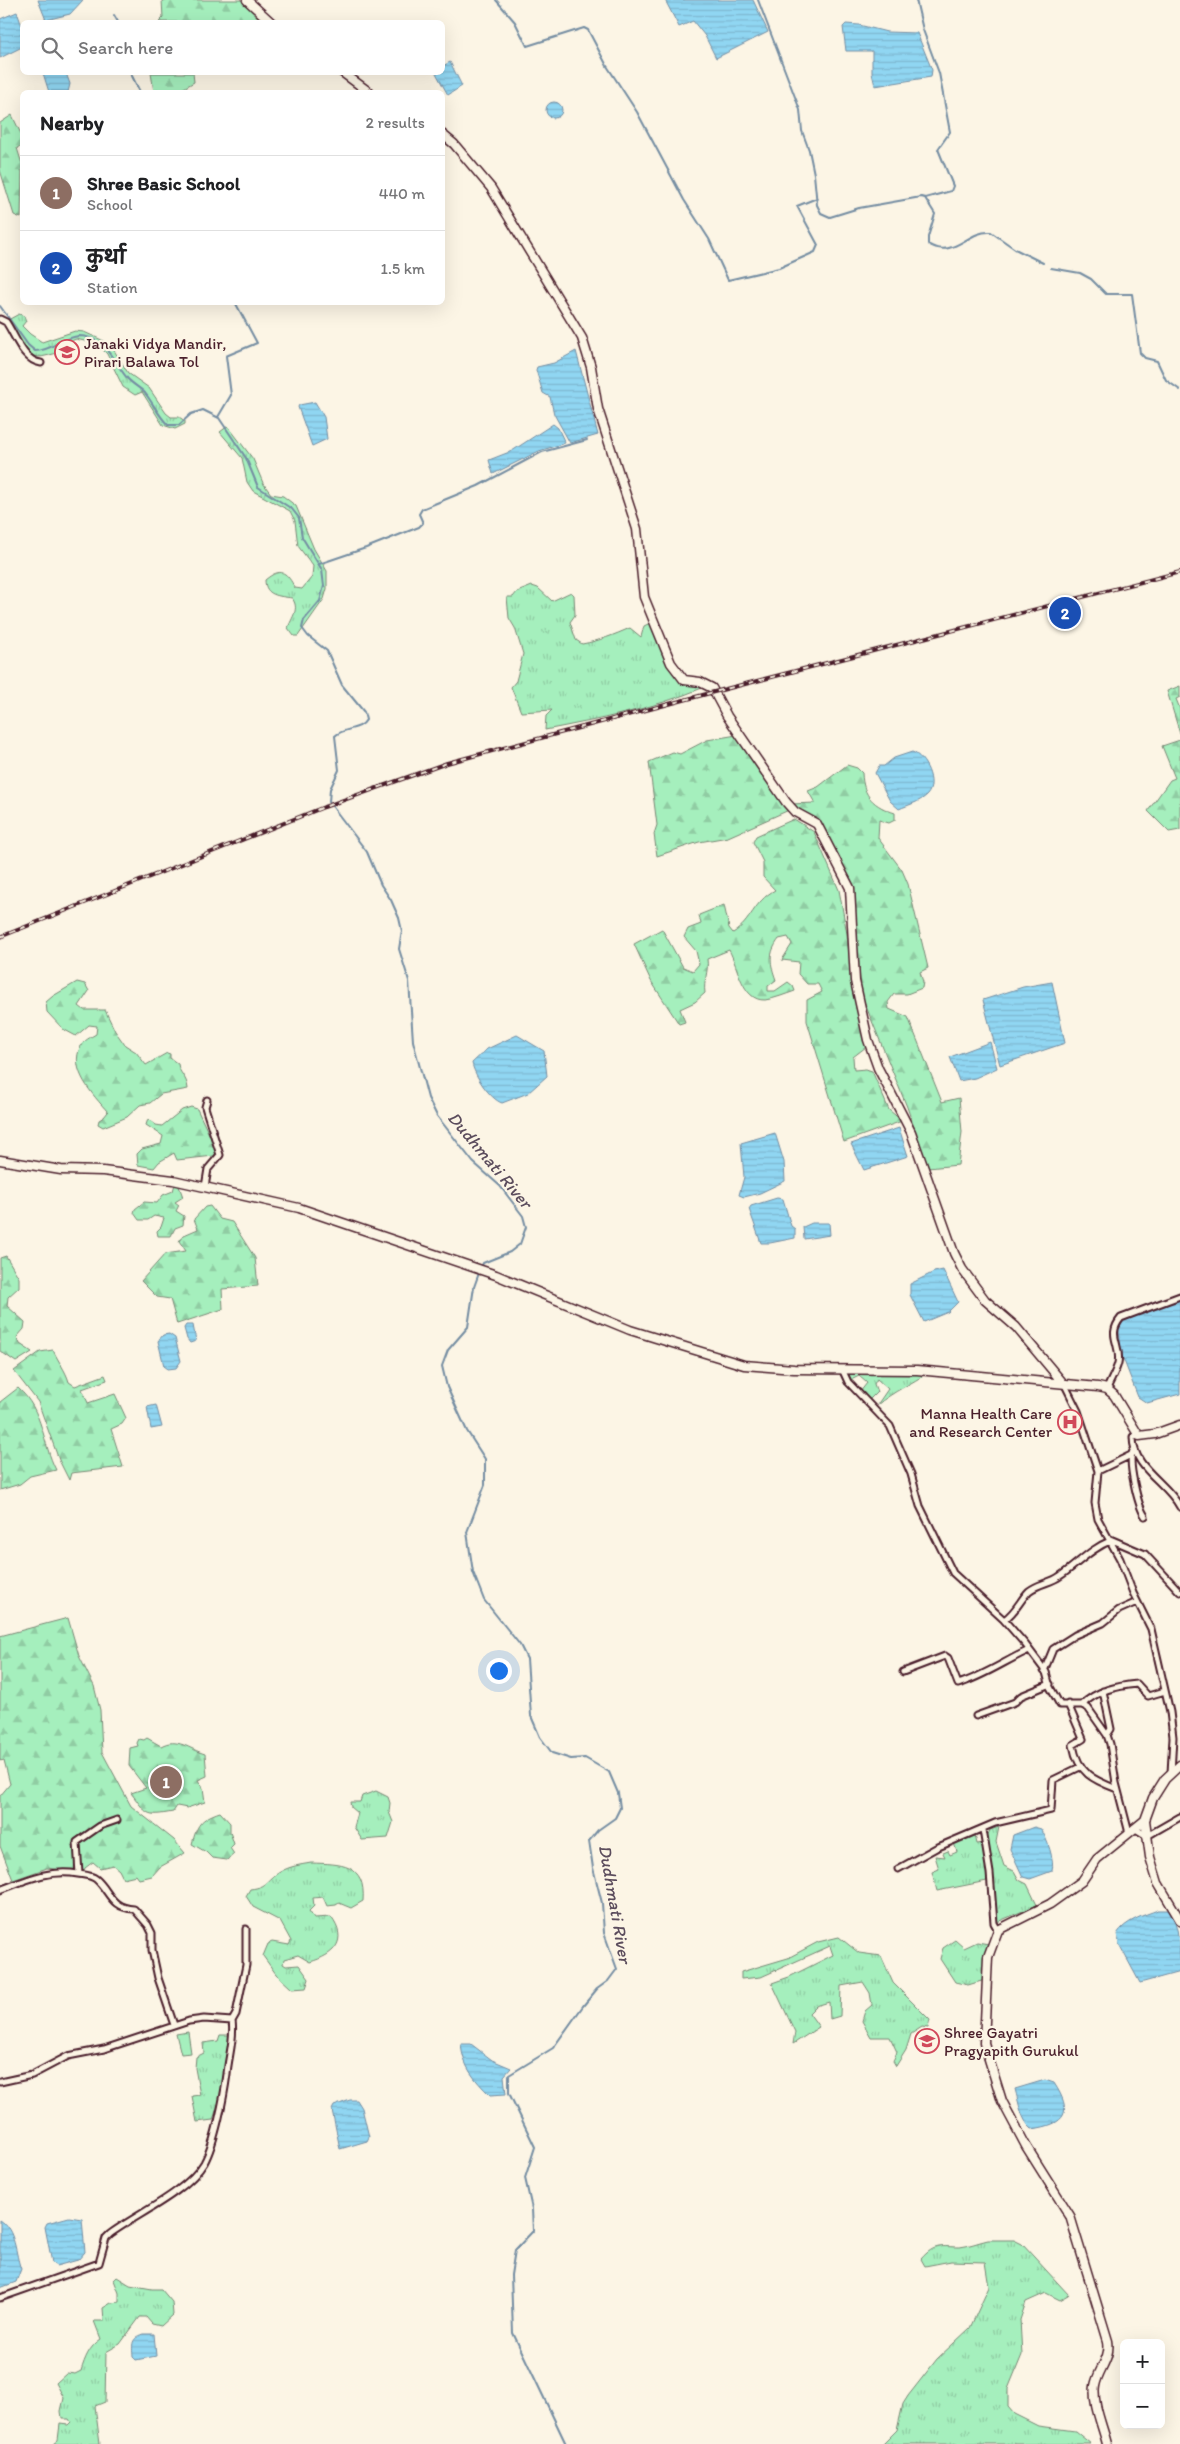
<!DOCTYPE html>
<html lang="en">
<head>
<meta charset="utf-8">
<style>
  body { margin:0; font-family:Itim,"Playpen Sans Deva",sans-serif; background:#f6f6f6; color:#202124 }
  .controls { position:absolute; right:15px; bottom:15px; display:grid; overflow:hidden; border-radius:8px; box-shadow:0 5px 20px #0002 }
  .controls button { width:45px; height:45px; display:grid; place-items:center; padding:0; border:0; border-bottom:1px solid #e0e0e0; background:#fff; color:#202124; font:25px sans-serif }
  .you { position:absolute; left:498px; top:1670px; width:18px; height:18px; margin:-12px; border:4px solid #fff; border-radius:50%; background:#1a73e8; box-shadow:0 0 0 8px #1a73e833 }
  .badge { display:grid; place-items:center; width:32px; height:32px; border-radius:50%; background:#b45309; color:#fff; font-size:16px; font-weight:700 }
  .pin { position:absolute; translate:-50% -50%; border:2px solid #fff; box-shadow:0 1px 5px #0006 }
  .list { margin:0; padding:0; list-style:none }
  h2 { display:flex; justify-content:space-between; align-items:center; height:65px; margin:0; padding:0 20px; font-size:21px }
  h2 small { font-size:16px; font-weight:400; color:#757577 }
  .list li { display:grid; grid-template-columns:32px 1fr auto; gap:15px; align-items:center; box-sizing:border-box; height:75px; padding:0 20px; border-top:1px solid #e0e0e0 }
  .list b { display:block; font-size:19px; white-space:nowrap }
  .list p { margin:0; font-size:16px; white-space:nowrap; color:#757577 }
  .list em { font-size:16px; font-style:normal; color:#757577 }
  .icon { flex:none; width:28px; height:28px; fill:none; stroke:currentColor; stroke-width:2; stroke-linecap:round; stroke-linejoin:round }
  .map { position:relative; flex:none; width:1180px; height:2444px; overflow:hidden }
  .search { position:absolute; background:#fff; box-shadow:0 5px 20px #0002; left:20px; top:20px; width:425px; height:55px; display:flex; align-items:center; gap:12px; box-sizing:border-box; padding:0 18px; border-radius:8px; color:#757577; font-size:19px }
  .panel { position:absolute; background:#fff; box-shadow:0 5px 20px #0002; left:20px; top:90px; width:425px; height:215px; border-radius:8px }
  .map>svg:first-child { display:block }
</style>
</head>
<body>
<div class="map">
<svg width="1180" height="2444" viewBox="0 0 1180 2444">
  <defs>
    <pattern id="grass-tufts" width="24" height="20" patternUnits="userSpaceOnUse" patternTransform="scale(1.25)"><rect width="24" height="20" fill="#a5efbd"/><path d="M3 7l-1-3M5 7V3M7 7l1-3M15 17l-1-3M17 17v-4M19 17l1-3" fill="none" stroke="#90cca3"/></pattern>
    <pattern id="forest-firs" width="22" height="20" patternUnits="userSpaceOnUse" patternTransform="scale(1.25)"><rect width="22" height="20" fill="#a5efbd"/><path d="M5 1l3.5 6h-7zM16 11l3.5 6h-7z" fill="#90cca3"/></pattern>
    <pattern id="water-rules" width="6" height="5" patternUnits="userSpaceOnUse" patternTransform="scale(1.25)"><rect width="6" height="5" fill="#90d6f2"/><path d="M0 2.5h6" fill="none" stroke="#7eb7d0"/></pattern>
  </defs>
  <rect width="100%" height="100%" fill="#fcf5e5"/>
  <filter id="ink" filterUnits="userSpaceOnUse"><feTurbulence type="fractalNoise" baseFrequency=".02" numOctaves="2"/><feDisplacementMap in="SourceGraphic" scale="10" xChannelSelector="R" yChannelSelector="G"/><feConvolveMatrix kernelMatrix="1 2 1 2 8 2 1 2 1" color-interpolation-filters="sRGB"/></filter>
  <g filter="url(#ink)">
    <path fill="url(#grass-tufts)" stroke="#788774" d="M19 314 24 316 26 321 22 326 30 334 42 342 75 331 84 332 104 341 112 347 128 373 149 388 166 413 171 417H179L185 421V424L175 429 163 425 142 392 135 395 123 387 107 354 97 344 76 339 62 345 58 353C52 354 44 357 38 357 25 356 13 331 8 320Z
      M228 426 253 459 263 483 271 494 283 496 296 506 314 549 327 571V589L324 599 298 636H294L288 628C292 617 300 609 292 598 279 596 265 596 265 580 282 566 287 573 295 588L302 589 312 577 313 566 298 546 295 521 290 511 253 491 247 482 242 458 220 432Z
      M532 586 538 588 552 601 571 592 574 595 575 615 570 622 576 640 582 644C599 641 614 635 630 628L641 637 644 626 650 623C656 637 669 675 683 682 690 686 696 683 702 688 652 709 598 720 545 730L546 716 552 710 521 712 511 687 516 681 523 654 515 628 509 618 507 597H513L517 592Z
      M846 1371 929 1372C911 1384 894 1391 877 1405L888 1389 877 1379 874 1384 877 1392 869 1400 860 1392 867 1383 859 1376 847 1382Z
      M376 1791 388 1797 390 1803 389 1812 393 1822 388 1838 362 1840 354 1827 358 1813 351 1807 350 1802H360L362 1796Z
      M999 1827 996 1842 1004 1866 1014 1871 1019 1880 1027 1884 1037 1905 997 1922 987 1837 990 1830Z
      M975 1835 977 1844 984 1843 987 1881 937 1891 932 1872 939 1869 935 1856 945 1857 943 1853 948 1851 950 1855 957 1852 954 1843Z
      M311 1863C341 1864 366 1863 363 1901L351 1908 339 1903 336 1905 327 1906 323 1897 313 1898 314 1906 309 1911 314 1918 331 1917C349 1941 334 1955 310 1962L298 1955 284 1959 283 1964 286 1966 299 1965 309 1979 306 1988 292 1989 276 1974 263 1956 268 1944 272 1942 289 1945 291 1941 280 1921 253 1907 246 1896 250 1889C269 1887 266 1880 280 1872 290 1866 300 1865 311 1863Z
      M839 1937 859 1953 881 1956 893 1983 930 2020 928 2028 922 2027 911 2034 906 2050 896 2066 893 2061 897 2052 890 2037H871L862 2021 865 2011 872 2005 870 1993 863 1982 841 1986 840 2016 830 2019 829 2002 816 2006 809 2013 819 2027 793 2044 795 2032 772 1983 789 1977 833 1955 830 1946 761 1977 741 1979V1972L788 1958 818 1942Z
      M955 1940 964 1948 977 1942 989 1944 986 1950 985 1980 968 1985 955 1982 940 1959 943 1948Z
      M188 2032 191 2053 181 2054 176 2034Z
      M220 2035H230L223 2089 213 2120 197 2122 192 2096 200 2095 195 2068 196 2057 204 2053 203 2043 218 2041Z
      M988 2240H1014L1022 2244 1069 2295 1060 2300 1046 2293 1026 2302 1020 2320 1022 2355 1008 2389V2407L1014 2414 1038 2426 1075 2431 1091 2444H883L897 2430 903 2404 908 2396 937 2359 970 2328 989 2287 985 2262 951 2261 925 2266 921 2259C935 2243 942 2247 960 2247 969 2246 979 2242 988 2240Z
      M117 2277 130 2285 152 2289H161L172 2302 173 2315 161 2326 152 2324 146 2317H140L120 2344 106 2352 105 2402 95 2406 100 2444H53L58 2440 60 2424 68 2425 71 2422 69 2419H62L61 2411 64 2398 56 2383 67 2373 75 2374 81 2371C85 2358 89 2347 101 2339L94 2321H104L103 2308 111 2303 119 2302V2293L114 2280Z"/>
    <path fill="url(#forest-firs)" stroke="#788774" d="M162 0H244L266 22H159L163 18Z
      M151 73H193L194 82 182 89 181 92H154Z
      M12 115 22 136V145L17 148 22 164 21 218 14 215 0 170V123Z
      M1180 686V697L1176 699 1180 709V734L1167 691Z
      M737 735 789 810 728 837 699 842 657 856 654 834 657 825 649 762 673 752 680 754 707 740Z
      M1180 740V830L1169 832 1148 811 1170 780 1175 778 1162 746Z
      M847 765 857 768 862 773C863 797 874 806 895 813V820L889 823 879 820 878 838 902 870 908 884 928 968 920 972 923 982 922 988 907 994H894L888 1002 889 1009 908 1017 942 1102 959 1098 962 1132 958 1165 928 1168 907 1107 861 994 853 886 821 824 791 804 815 803 808 791 818 787Z
      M794 819 814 832 839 890 847 934 852 987 866 1047 853 1057 854 1070 866 1069 872 1071 889 1110 902 1121 844 1142 807 1021V1000L822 992 818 984H807L798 974 799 962 782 960 792 944 788 937 779 939C768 954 770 963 776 980L768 986V991H775L788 982 793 986 795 991C786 994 774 999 765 1000 742 1001 738 966 729 950L707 959C709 972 703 981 705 993L695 1002 680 1009 685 1022 679 1024 651 981 634 944 662 929 683 967 693 971 699 964 696 951 684 937 688 929 701 924 699 915 724 905 729 928 733 933C752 921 753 902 775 890L763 877V862L753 842 756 836Z
      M77 982 85 984 89 991 79 1006 84 1010H105L115 1031 125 1045 136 1052 146 1065 167 1053 170 1054V1058L178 1064C179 1074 187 1076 188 1089L161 1094 150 1103 140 1105 127 1117 103 1127 98 1124 99 1120 104 1117 108 1112C93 1095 68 1069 81 1046 83 1041 91 1037 96 1034L97 1026 89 1025 76 1036 63 1029 47 1012 46 1002 53 996Z
      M191 1107 197 1109 217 1151 214 1156 177 1160 174 1153 159 1162 154 1168 138 1165 137 1154 142 1149 161 1144 163 1136 146 1125 148 1119 156 1125 162 1126 182 1110Z
      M175 1184 179 1186 183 1197 175 1202 179 1205 176 1211 184 1216 183 1225 175 1228 171 1236H158L157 1231 161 1227 164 1218 154 1216 148 1220H139L134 1213 135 1209 144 1202 157 1203 163 1195 173 1191Z
      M210 1206 220 1219 232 1222 255 1258 258 1286 222 1289 223 1309 177 1324 170 1299 157 1297 141 1281 165 1254 186 1251 179 1241 184 1235 198 1229 194 1219 205 1207Z
      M6 1256 19 1278V1287L8 1297 7 1306 25 1322 24 1329 17 1337 20 1344 32 1352 16 1362 0 1351V1258Z
      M53 1350C58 1361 66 1371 69 1382L75 1386 105 1375 107 1380 82 1389 88 1403 115 1394 126 1418 122 1424 111 1429 123 1467 71 1473 69 1480 59 1460 38 1402 14 1371 40 1352Z
      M18 1388C44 1411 42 1443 56 1470L30 1476 20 1484 0 1490V1402Z
      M68 1618 79 1656 94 1686 100 1710 102 1752 131 1806 174 1840 185 1853 160 1867 152 1876 139 1879 136 1875 123 1878 119 1870 113 1865 100 1868 93 1862 85 1868 83 1873 47 1868 13 1880 0 1846V1796L10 1784 4 1760 0 1761V1636Z
      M147 1738 161 1746C177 1737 189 1749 205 1754L207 1776 198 1780 203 1788 205 1802 187 1808 177 1806 173 1812C145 1817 148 1815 131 1793L146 1788 129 1766 130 1748 138 1746 137 1743 139 1739 144 1740Z
      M220 1812 230 1823V1832L234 1844 230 1848 234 1854 227 1860 212 1858 206 1852 192 1844C197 1826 199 1819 220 1812Z"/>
    <path fill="url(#water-rules)" stroke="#748da2" d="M38 0H83L70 14 46 20Z
      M665 0H753L768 32 716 58 705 36 693 21 679 27Z
      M17 12 22 26V47L0 58V19Z
      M846 24 859 25 887 32 917 33 932 70 931 77 875 86 872 73V51H846L843 27Z
      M450 62 462 86 448 95 436 73 442 72 443 66Z
      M43 73H66L70 84 68 92H49Z
      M546 110a8 8 0 1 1 16 0a8 8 0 1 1-16 0Z
      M576 351 598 435 570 443 554 414 550 397 543 393 536 370 537 367 554 363Z
      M315 402 324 417 327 439 312 446 298 407 299 405Z
      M553 424 558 428 565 443 539 451 493 474 489 460 512 451Z
      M912 752C925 756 938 783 927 795 920 802 908 805 899 809L890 801 875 773 879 766H884L894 758Z
      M1052 982 1065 1043 1000 1065 983 1000 1023 987Z
      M517 1035 544 1051 547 1076 528 1093 502 1103C490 1099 474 1075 472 1063L487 1049Z
      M990 1042 997 1068 975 1078 959 1081 950 1057Z
      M899 1128 908 1156 864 1170 851 1144Z
      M775 1133 784 1162 785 1181 760 1193 744 1197 739 1195 744 1177 741 1143Z
      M777 1198 783 1199 791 1226 795 1229V1238L770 1243H761L749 1209 751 1206Z
      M812 1223H829L830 1235 804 1239 803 1227Z
      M943 1270 958 1302 948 1312 924 1322 910 1295V1284L934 1272Z
      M1180 1300V1394L1147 1403 1138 1397 1121 1353 1119 1329 1125 1319Z
      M186 1325H193L196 1341 190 1343 187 1339 184 1328Z
      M169 1334 175 1338 181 1361 176 1368 168 1369 164 1366 158 1341 163 1335Z
      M156 1405 162 1427 151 1429 147 1407Z
      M1034 1827 1041 1829C1047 1839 1055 1860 1052 1871L1030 1879 1023 1877 1010 1849 1013 1835Z
      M1158 1910H1169C1180 1924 1180 1954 1180 1972L1140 1983 1119 1944 1117 1934C1125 1921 1144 1915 1158 1910Z
      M461 2044H471L492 2060 511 2068 504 2076 506 2094 490 2095C474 2079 463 2067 461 2044Z
      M1045 2080 1054 2083C1073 2112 1067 2124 1032 2129 1021 2120 1019 2103 1015 2089Z
      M350 2100H357L362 2108 369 2137 367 2141 340 2149 332 2110 334 2106Z
      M69 2217 82 2219 85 2252 78 2260 56 2266 52 2263 45 2227 47 2223Z
      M0 2220C16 2230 15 2254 21 2269L16 2282 0 2288Z
      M144 2334H154L156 2356 136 2360 133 2357C132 2344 131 2338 144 2334Z"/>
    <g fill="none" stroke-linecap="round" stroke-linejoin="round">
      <path stroke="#748da2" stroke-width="2" d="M496 0 515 22 527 46 584 28 588 30 607 66 637 112 684 200 709 239 728 280 779 268 815 252 818 245 797 206 817 198
        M758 0 800 110 802 131 809 150 814 174 817 205 821 213 830 217 859 208 921 197 925 198
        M916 0 923 30 939 73 950 132 938 149 953 186 951 191 925 198 935 214 928 237V244C954 260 967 230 991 232L1015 249 1043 263
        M114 15 118 22
        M130 72 140 92
        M1051 268 1080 273 1091 279 1106 294H1132L1140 353 1145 358 1157 361 1166 380 1180 390
        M0 306 28 345 35 351C51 351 63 337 79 336 104 336 114 362 127 378 132 384 139 387 145 393 153 403 158 415 168 425H179L191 414 203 410 219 418 246 458 258 487 292 509 299 518 302 537 322 570 324 586 320 601 304 620 302 628 308 636 327 651 342 685 364 712 366 720C360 731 344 727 335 736L339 770 330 789 329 802 367 852 381 885 391 900 399 918 402 931 399 949 409 981 413 1041 428 1098 437 1116 473 1162 500 1186 523 1216 526 1227 520 1244 510 1252 483 1263 481 1268
        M218 417 231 395 226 356 257 343 235 302
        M319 564 366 548 419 527 423 523 419 514 422 509 478 486 542 452 587 440
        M479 1273 474 1287 468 1327 448 1350 442 1366 447 1387 467 1431 485 1459V1485L467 1532 473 1572 484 1600 520 1645 527 1659 531 1716 540 1737 552 1753 571 1759 585 1758 609 1772 618 1793 620 1808 615 1818 598 1830 589 1841 593 1868 602 1903 604 1933 617 1969 608 1981 597 1989 583 2006 553 2048 509 2075V2093L535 2147 525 2178 532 2209 533 2231 515 2250 511 2275 513 2333 566 2444"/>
      <defs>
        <path id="street" d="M0 319 6 322C15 335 23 361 41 363
          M205 1187 208 1169 220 1155 205 1107 207 1100
          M842 1369 848 1382 890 1426 911 1474 920 1506 953 1573 1004 1620 1025 1644 1046 1672 1050 1687 1060 1705H1082L1088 1708 1107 1735 1110 1744 1116 1783 1129 1833
          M1064 1383 1078 1411 1098 1471 1095 1503 1098 1519 1120 1559 1133 1593 1151 1629 1170 1712 1173 1737 1171 1773
          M1107 1389C1110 1381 1116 1372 1118 1363 1122 1344 1106 1336 1121 1318L1180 1296
          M1139 1436 1133 1437C1133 1469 1166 1481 1180 1507
          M1133 1451C1127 1461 1138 1506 1145 1516
          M1098 1471 1131 1455
          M1110 1539 1145 1554 1180 1592
          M1004 1620C1016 1612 1020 1600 1029 1591 1039 1583 1051 1583 1060 1576 1078 1564 1090 1549 1110 1541
          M1044 1671 1053 1649 1075 1635 1103 1623 1119 1610 1137 1602
          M903 1672 945 1656 948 1658 958 1684C984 1676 1005 1661 1029 1650
          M1103 1691 1111 1729 1107 1735
          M1068 1704 1083 1739 1073 1745C1078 1773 1093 1780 1117 1789
          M1082 1705C1097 1690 1117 1686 1137 1684L1148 1696 1165 1691
          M976 1716 1015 1702 1021 1696 1050 1684
          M1134 1828 1147 1836 1180 1817
          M983 1830 990 1873 994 1923 998 1930
          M898 1869 936 1848 995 1823 1051 1810 1053 1780 1080 1767
          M79 1874 77 1842 100 1826 117 1820
          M0 1890C26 1880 49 1869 78 1874 84 1875 91 1875 96 1879 110 1891 110 1908 134 1909L148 1925 152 1933V1950L158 1978 174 2025
          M0 2082 32 2075 68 2056 104 2049 189 2021 204 2019 232 2021 236 2014 246 1965V1929
          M0 2298 99 2263 106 2238 110 2234C137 2214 187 2192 204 2163 215 2143 224 2097 227 2074 228 2058 235 2038 232 2021"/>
        <path id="secondary" d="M247 0 271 22
          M342 72 369 92
          M442 134 454 144 491 188 582 338 591 367 598 409 637 529 644 597 671 663 684 680 700 682 712 688 727 716 786 802 795 812 817 824 850 888 855 981 868 1040 878 1068 911 1132 954 1253 962 1269 985 1300 1016 1327 1063 1383
          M0 1160 61 1170 103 1171 173 1180 299 1208 496 1275 630 1330 744 1365 794 1369 917 1370 1098 1387 1107 1389 1114 1395 1139 1436 1155 1434 1180 1425
          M1145 1820 1150 1857 1158 1883 1180 1920
          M1107 2444C1103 2427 1092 2403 1095 2386 1098 2369 1111 2359 1108 2341L1070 2216 1026 2146 1002 2101 984 2043 988 1957 998 1930 1050 1904 1082 1881 1097 1859 1145 1820 1153 1798 1165 1779 1180 1765"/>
      </defs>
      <use href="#street" stroke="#4a1f2b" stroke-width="9"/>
      <use href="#secondary" stroke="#4a1f2b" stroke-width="11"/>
      <use href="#street" stroke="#fcf5e5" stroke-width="5"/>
      <use href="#secondary" stroke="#fcf5e5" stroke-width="8"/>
      <defs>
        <path id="rail" d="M0 937 324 807 447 763 714 692 1180 572"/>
      </defs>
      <use href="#rail" stroke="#4a1f2b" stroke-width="4"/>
      <use href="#rail" stroke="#fcf5e5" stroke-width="2" stroke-dasharray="5.5" stroke-linecap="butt"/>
    </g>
  </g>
  <defs>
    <symbol id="school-ring" viewBox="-11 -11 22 22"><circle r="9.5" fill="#fcf5e5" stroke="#d1495b" stroke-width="1.5"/><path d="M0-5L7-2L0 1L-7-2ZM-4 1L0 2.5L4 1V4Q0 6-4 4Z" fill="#d1495b"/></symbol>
    <symbol id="hospital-ring" viewBox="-11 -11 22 22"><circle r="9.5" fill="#fcf5e5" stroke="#d1495b" stroke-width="1.5"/><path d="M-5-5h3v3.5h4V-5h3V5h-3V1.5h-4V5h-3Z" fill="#d1495b"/></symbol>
  </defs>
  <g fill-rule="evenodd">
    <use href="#school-ring" x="53" y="338" width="28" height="28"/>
    <use href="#hospital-ring" x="1056" y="1408" width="28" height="28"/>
    <use href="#school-ring" x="913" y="2027" width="28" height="28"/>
  </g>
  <g text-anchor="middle" stroke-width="4.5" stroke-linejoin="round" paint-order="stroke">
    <g font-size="16" fill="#4a1f2b" stroke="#fcf5e5" text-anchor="start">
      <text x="84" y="349">Janaki Vidya Mandir,<tspan x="84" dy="18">Pirari Balawa Tol</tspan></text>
      <text x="1052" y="1419" text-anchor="end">Manna Health Care<tspan x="1052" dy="18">and Research Center</tspan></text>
      <text x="944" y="2038">Shree Gayatri<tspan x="944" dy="18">Pragyapith Gurukul</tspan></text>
    </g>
    <g font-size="18" font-style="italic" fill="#5c4d5d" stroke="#fcf5e5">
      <text transform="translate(490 1160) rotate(50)" y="6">Dudhmati River</text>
      <text transform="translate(615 1904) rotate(80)" y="6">Dudhmati River</text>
    </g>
  </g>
</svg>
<div class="controls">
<button>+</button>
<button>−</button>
</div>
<div class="you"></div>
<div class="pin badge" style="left:166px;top:1782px;background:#8d6e63">1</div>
<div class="pin badge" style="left:1065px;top:613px;background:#1a4fb4">2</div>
<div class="search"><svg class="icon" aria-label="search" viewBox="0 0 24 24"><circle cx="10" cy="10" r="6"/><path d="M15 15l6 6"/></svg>Search here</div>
<section class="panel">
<h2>Nearby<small>2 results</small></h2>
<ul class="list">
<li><span class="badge" style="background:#8d6e63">1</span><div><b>Shree Basic School</b><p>School</p></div><em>440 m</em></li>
<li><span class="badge" style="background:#1a4fb4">2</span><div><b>कुर्था</b><p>Station</p></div><em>1.5 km</em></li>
</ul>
</section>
</div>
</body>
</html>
